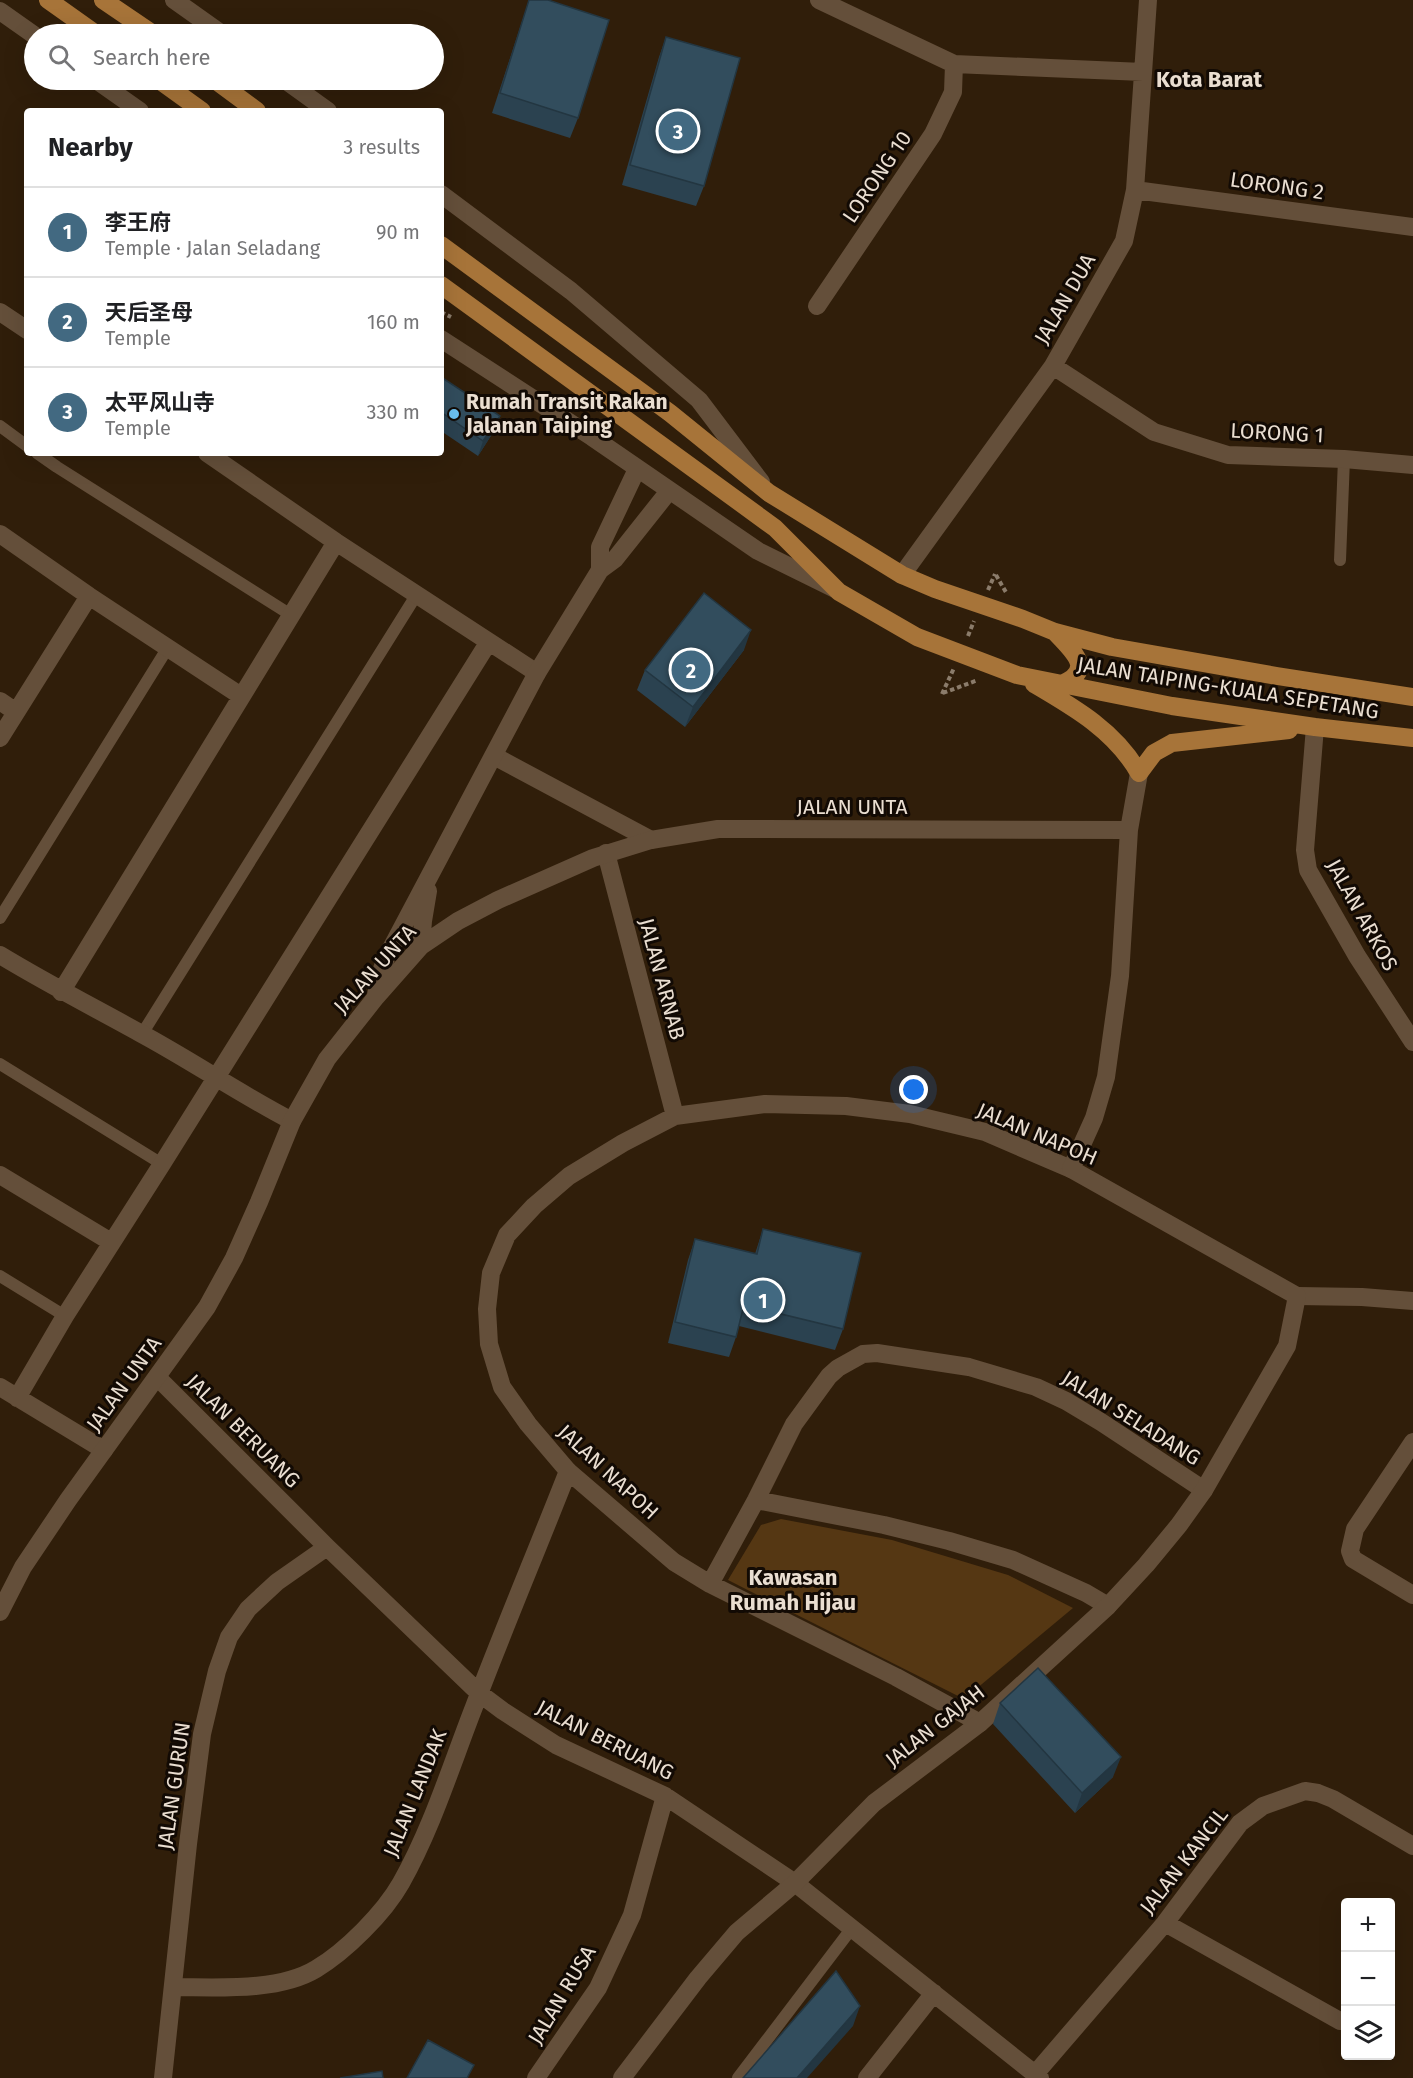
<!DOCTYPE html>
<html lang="en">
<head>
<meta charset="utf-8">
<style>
  body { margin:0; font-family:"Fira Sans","Noto Sans SC",sans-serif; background:#f2f2f2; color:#202124 }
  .controls { position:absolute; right:18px; bottom:18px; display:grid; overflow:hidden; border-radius:6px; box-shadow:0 6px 24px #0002 }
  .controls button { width:54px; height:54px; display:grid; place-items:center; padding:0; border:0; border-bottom:2px solid #e0e0e0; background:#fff; color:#202124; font:30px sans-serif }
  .you { position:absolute; left:914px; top:1090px; width:21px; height:21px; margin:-15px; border:4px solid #fff; border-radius:50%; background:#1a73e8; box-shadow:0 0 0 9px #1a73e833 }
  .badge { display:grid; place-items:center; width:39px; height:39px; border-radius:50%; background:#426981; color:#fff; font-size:20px; font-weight:700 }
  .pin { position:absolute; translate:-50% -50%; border:3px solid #fff; box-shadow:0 2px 6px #0006 }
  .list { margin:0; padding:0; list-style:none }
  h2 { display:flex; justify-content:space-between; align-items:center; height:78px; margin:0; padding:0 24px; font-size:26px }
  h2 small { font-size:20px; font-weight:400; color:#757577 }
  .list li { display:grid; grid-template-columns:39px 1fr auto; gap:18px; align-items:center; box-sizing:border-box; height:90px; padding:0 24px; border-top:2px solid #e0e0e0 }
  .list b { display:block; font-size:22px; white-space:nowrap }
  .list p { margin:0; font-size:20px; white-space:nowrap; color:#757577 }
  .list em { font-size:20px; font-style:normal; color:#757577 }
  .icon { flex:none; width:33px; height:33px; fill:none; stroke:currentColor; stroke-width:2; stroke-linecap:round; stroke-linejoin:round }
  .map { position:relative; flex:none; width:1413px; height:2078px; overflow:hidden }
  .search { position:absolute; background:#fff; box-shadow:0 6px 24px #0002; left:24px; top:24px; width:420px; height:66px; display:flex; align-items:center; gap:15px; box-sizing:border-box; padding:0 21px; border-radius:33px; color:#757577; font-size:22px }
  .panel { position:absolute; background:#fff; box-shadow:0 6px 24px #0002; left:24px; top:108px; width:420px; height:348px; border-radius:6px }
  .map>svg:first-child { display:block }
</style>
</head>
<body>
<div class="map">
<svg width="1413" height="2078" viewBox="0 0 1413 2078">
  <rect width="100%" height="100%" fill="#301e0a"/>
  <path fill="#553713" d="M781 1519 892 1540 1008 1575 1073 1608 964 1699 728 1580 761 1525Z"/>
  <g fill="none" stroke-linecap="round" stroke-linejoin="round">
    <path stroke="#8b7c6b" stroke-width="4" stroke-dasharray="4.5 3" stroke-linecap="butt" d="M441 312 451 317
      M996 575 1007 594
      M988 590 995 574
      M968 636 974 621
      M943 693 978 680
      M942 694 954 668"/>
    <path stroke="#644f3a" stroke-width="12" d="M0 426 27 446
      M37 453 57 467 291 615
      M1340 560 1344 459
      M0 918 167 649
      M142 1034 417 594
      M0 1064 162 1164
      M0 1276 65 1316
      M738 2078 852 1928"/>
    <path stroke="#644f3a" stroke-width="18" d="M819 0 954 64 1143 72
      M1135 190 1413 227
      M817 306 933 134 953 92 954 64
      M0 312 27 330
      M1053 366 1154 432 1228 455 1344 459 1413 465
      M207 453 336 542 537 673
      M0 534 89 596 241 696
      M902 575 1053 366 1124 241 1135 190 1148 0
      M0 701 16 712
      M1315 727 1305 850 1308 870 1357 956 1413 1042
      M0 738 89 596
      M494 756 651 840
      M606 853 675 1116
      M0 955C46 983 93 1007 140 1033 192 1061 240 1094 292 1121
      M61 992 336 542
      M0 1175 111 1242
      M1297 1296 1362 1297 1413 1301
      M157 1377 327 1547 479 1693 503 1711 556 1745 665 1796 795 1883 1040 2078
      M0 1387 104 1450
      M17 1398 65 1316 162 1164 488 643
      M1413 1442 1355 1529 1350 1551 1353 1559 1413 1595
      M756 1500 884 1525 949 1541 1013 1560 1086 1593 1108 1606
      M710 1584 756 1500 794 1424 829 1376 838 1368 863 1354 877 1353 969 1367 1036 1387 1066 1401 1101 1422 1204 1490
      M980 1723 896 1677 710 1584 674 1562 568 1471 528 1424 502 1387 489 1344 487 1309 491 1273 507 1235 534 1206 569 1176 623 1143 675 1116 765 1104 846 1106 910 1114 985 1132 1071 1169
      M1165 1923 1340 2021
      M173 1987C216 1987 278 1992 316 1969 346 1951 384 1913 401 1883 432 1828 451 1766 474 1707 504 1628 537 1550 568 1471
      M1035 2074 1165 1923 1240 1823 1263 1806 1305 1791 1318 1793 1333 1799 1413 1846
      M163 2078 188 1844 202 1734 217 1671 229 1637 248 1609 277 1582 327 1547
      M536 2078 598 1988 632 1915 665 1796
      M867 2078 934 1993"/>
    <path stroke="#644f3a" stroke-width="18" d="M174 0 222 34
      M0 11 34 35
      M96 80 140 111
      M285 80 328 111
      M441 194 571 291 699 400 761 482
      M441 339 592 437 758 551 835 589
      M600 570V547L637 469
      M421 946 423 921 428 891
      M376 995 380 975 385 960 537 673 600 570 615 559 669 491
      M0 1612 23 1567 68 1500 207 1307 234 1258 259 1202 292 1121 327 1059 376 997 421 946 458 921 498 900 593 858 651 840 718 829 1129 830
      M622 2078 698 1978 737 1932 795 1883 874 1803 980 1723 1108 1606 1146 1565 1179 1525 1204 1490 1287 1346 1297 1296 1071 1169 1094 1118 1106 1077 1120 976 1129 830 1139 773"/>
    <path stroke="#a77439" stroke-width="18" d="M48 0 96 34
      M103 0 153 34
      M159 80 202 111
      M215 80 257 111
      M441 245 670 413 769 493 902 575 935 589 1023 619 1055 632 1112 647 1277 676 1413 697
      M441 285 775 528 839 592 917 637 1017 675 1172 706 1315 727 1413 738
      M1055 632C1072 651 1096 669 1062 684
      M1034 684C1075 708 1115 731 1139 773L1154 753 1172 743 1289 730"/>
  </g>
  <path fill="#2b4250" d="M529 0 578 118 570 138 492 113Z
    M666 37 704 186 696 206 622 185 659 57Z
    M441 377 494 431 478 456 441 431Z
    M744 650 685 727 637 690 645 670Z
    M763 1229 843 1329 835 1350 739 1326 736 1337 729 1357 668 1343 688 1260 695 1239 755 1254Z
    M1000 1703 1113 1777 1075 1813 993 1724Z"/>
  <path fill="#233641" d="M500 416 494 431 478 456 483 441Z
    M751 630 744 650 685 727 693 707Z
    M1121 1757 1113 1777 1075 1813 1082 1793Z
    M860 2006 853 2026 807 2078H797Z"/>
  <path fill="#324d5d" stroke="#233641" stroke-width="1.5" d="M529 0H548L609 20 578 118 500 93Z
    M666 37 740 58 704 186 630 165Z
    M441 377 500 416 483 441 441 412Z
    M704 593 751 630 693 707 645 670Z
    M763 1229 861 1253 843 1329 744 1305 736 1337 675 1322 695 1239 757 1254Z
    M1038 1668 1121 1757 1082 1793 1000 1703Z
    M836 1971 860 2006 797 2078H743Z
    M428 2040 474 2065 467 2078H407Z
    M382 2071 383 2078H340Z"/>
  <circle fill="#6cc2f3" stroke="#120a04" stroke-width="2" cx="454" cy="414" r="6"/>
  <g text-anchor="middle" stroke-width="6" stroke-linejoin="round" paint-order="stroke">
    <g font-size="21" fill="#eaded1" stroke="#120a04">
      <text transform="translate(877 177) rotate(-56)" y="7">LORONG 10</text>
      <text transform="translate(1277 186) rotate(8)" y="7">LORONG 2</text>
      <text transform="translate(1065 299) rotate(-60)" y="7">JALAN DUA</text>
      <text transform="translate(1277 433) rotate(3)" y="7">LORONG 1</text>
      <text transform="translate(1228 688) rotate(9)" y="7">JALAN TAIPING-KUALA SEPETANG</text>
      <text x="852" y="814">JALAN UNTA</text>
      <text transform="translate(1362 915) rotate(61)" y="7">JALAN ARKOS</text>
      <text transform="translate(375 969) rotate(-48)" y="7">JALAN UNTA</text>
      <text transform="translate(662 979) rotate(75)" y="7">JALAN ARNAB</text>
      <text transform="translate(1037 1134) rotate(23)" y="7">JALAN NAPOH</text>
      <text transform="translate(124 1384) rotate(-54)" y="7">JALAN UNTA</text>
      <text transform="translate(1131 1418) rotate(32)" y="7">JALAN SELADANG</text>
      <text transform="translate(243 1431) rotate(45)" y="7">JALAN BERUANG</text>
      <text transform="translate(608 1472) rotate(43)" y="7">JALAN NAPOH</text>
      <text transform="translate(935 1726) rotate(-38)" y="7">JALAN GAJAH</text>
      <text transform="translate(605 1740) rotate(27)" y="7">JALAN BERUANG</text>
      <text transform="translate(174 1786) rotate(-82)" y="7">JALAN GURUN</text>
      <text transform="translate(415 1793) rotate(-68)" y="7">JALAN LANDAK</text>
      <text transform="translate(1184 1861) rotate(-52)" y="7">JALAN KANCIL</text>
      <text transform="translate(562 1995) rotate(-59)" y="7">JALAN RUSA</text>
    </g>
    <g font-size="21" font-weight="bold" fill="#eaded1" stroke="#120a04" text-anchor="start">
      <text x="466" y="409">Rumah Transit Rakan<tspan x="466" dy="24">Jalanan Taiping</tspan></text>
    </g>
    <g font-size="22" font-weight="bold" fill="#eaded1" stroke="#120a04">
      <text x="1209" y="87">Kota Barat</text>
      <text x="793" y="1585">Kawasan<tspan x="793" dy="25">Rumah Hijau</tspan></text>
    </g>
  </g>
</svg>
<div class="controls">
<button>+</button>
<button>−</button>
<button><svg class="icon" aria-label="layers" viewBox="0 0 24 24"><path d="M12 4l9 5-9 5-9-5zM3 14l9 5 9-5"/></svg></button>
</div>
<div class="you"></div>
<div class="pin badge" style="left:763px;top:1300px">1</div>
<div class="pin badge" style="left:691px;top:670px">2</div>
<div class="pin badge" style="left:678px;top:131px">3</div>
<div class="search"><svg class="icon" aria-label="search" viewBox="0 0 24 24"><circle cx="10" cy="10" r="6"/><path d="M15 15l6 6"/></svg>Search here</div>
<section class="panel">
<h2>Nearby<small>3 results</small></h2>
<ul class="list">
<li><span class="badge">1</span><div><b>李王府</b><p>Temple · Jalan Seladang</p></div><em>90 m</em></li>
<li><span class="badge">2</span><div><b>天后圣母</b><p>Temple</p></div><em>160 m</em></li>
<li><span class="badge">3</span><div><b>太平风山寺</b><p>Temple</p></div><em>330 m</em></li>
</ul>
</section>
</div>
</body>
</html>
